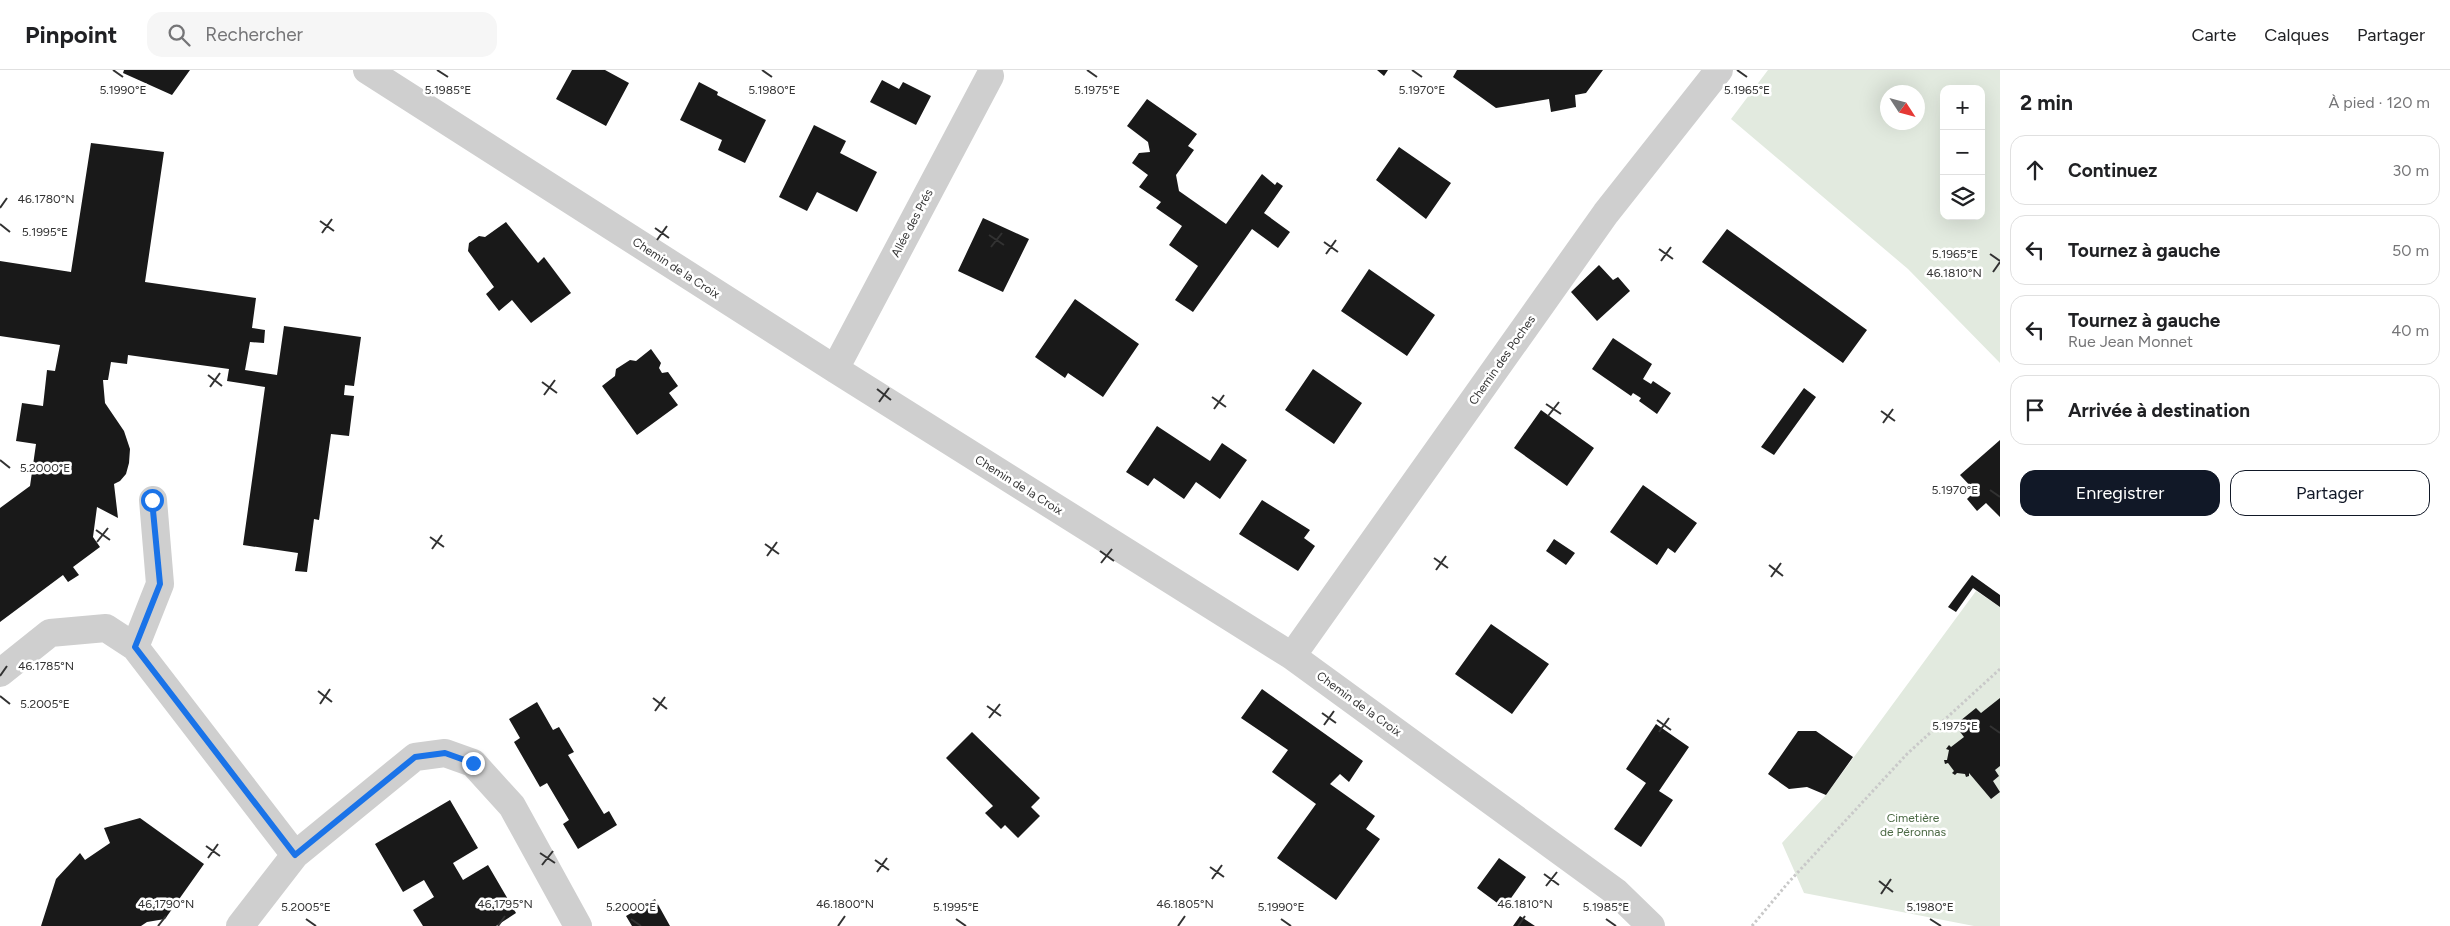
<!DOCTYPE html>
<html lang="fr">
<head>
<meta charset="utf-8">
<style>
  body { margin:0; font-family:Figtree,sans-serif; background:#f6f6f6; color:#202124 }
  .controls { position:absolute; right:15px; top:15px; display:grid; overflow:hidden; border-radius:10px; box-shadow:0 5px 20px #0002 }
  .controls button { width:45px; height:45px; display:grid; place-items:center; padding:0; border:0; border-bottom:1px solid #e0e0e0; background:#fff; color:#202124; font:25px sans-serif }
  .compass { position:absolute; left:1880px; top:15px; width:45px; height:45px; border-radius:50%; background:#fff; box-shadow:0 5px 20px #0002; rotate:126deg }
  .stop { position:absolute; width:15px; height:15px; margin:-11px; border:4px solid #1a73e8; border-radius:50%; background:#fff }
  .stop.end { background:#1a73e8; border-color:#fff; box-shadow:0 1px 5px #0008 }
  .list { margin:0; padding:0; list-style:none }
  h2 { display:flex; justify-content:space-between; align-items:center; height:65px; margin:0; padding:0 20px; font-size:21px }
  h2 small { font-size:16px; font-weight:400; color:#757577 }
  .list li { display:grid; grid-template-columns:32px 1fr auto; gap:15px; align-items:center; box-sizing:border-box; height:70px; margin:0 10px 10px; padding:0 10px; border:1px solid #e0e0e0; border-radius:15px }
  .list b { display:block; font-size:19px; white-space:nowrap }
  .list p { margin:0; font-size:16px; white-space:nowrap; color:#757577 }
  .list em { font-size:16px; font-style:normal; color:#757577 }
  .actions { display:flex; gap:10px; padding:15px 20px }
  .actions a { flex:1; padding:11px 0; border:1px solid #111827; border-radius:15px; text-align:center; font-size:18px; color:#111827 }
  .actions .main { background:#111827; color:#fff }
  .icon { flex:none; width:28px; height:28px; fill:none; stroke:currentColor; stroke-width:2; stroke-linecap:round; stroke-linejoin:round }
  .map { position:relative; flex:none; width:2000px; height:856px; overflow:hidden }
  header { display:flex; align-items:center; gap:30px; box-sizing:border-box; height:70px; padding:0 25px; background:#fff; border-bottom:1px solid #e0e0e0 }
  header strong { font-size:24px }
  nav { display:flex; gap:28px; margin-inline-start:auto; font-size:18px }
  .search { width:350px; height:45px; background:#f6f6f6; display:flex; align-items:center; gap:12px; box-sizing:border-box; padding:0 18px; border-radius:15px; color:#757577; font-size:19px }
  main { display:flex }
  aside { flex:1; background:#fff }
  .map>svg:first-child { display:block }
</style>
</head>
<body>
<header>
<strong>Pinpoint</strong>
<div class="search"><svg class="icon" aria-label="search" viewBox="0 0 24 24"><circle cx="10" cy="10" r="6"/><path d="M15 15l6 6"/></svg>Rechercher</div>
<nav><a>Carte</a><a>Calques</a><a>Partager</a></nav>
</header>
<main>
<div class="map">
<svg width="2000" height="856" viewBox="0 0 2000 856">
  <rect width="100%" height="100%" fill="#fff"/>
  <path fill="#e2eadf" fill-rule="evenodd" d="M1768 0H2000V293L1908 199 1731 49ZM1944 19H1981V146H1944ZM1888 22H1918V52H1888Z
    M1976 521 2000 537V856H1974L1804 823 1782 773 1826 725Z"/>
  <path fill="#191919" d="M124 0H190L172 25 123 3Z
    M572 0H605L629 13 606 56 556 29Z
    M1377 0H1388L1384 6Z
    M1457 0H1603L1586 23 1575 25 1576 37 1551 42 1549 29 1496 38 1453 7Z
    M882 10 899 19 903 12 931 26 916 55 870 32Z
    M699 12 718 22 717 25 766 50 745 93 718 80 722 70 680 50Z
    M1147 29 1197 64 1188 76 1194 80 1176 105 1179 121 1226 154 1262 104 1275 115 1277 112 1283 116 1264 143 1290 162 1278 178 1252 159 1193 242 1175 230 1198 196 1169 175 1182 156 1156 138 1161 132 1139 117 1148 105 1132 93 1139 83 1150 82 1148 72 1127 56Z
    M814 55 846 71 840 83 877 102 857 142 817 122 807 141 779 127Z
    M91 73 164 82 145 212 256 228 252 258 265 260 264 273 250 272 245 300 277 305 284 256 361 267 354 316 345 315 344 325 354 326 349 366 331 364 319 450 314 449 307 502 295 501 298 483 243 475 265 317 227 311 229 299 128 285 127 294 111 292 108 310H103L105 333 124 361 130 379 129 393 126 404 120 411 114 414 118 448 97 437 93 467 100 477 73 497 79 505 68 512 63 505 0 552V438L30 416 36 374 16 371 22 333 43 336 47 300 55 301 60 275 0 266V191L71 202Z
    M1399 77 1451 113 1426 149 1376 110Z
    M983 148 1029 169 1003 222 958 201Z
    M506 152 538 193 544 187 571 223 531 253 512 230 499 241 486 224 494 217 468 181 469 173 479 166 485 167Z
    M1727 159 1867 260 1843 293 1702 192Z
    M1599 195 1613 210 1618 207 1630 221 1597 251 1571 222Z
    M1369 199 1435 245 1407 286 1341 241Z
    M1075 229 1139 274 1103 327 1068 303 1065 308 1035 287Z
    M1613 268 1652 294 1643 309 1651 314 1653 311 1671 323 1657 344 1639 331 1641 328 1633 323 1631 326 1592 299Z
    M651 279 661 293 659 298 662 303 668 302 678 316 669 323 678 335 637 365 602 316 615 306 616 299 630 290 636 291Z
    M1313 299 1362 333 1334 374 1285 340Z
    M1804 318 1816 327 1774 385 1761 377Z
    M1541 340 1594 378 1567 416 1514 378Z
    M1157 356 1210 391 1222 373 1247 390 1220 429 1196 412 1184 429 1154 408 1148 416 1126 402Z
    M2000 370V447L1986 433 1977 441 1967 429 1975 421 1960 405Z
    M1643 415 1697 453 1675 483 1668 478 1657 495 1610 462Z
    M1262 430 1310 460 1304 468 1315 476 1298 501 1239 464Z
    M1554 469 1575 483 1566 495 1546 481Z
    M1972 505 2000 525V537L1973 518 1956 542 1948 537Z
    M1491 554 1549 594 1512 644 1455 604Z
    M1262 619 1363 691 1349 712 1340 704 1330 714 1375 746 1366 759 1380 769 1336 830 1277 788 1316 734 1272 702 1288 680 1241 648Z
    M2000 628V696L1995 700 1999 706 1993 711 2000 722 1991 729 1969 703V706L1966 707 1965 704 1957 703 1955 705 1952 703 1954 701 1948 693 1945 694 1944 690H1947L1949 680 1946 679 1949 675 1951 677 1964 667 1955 655 1976 638 1981 643Z
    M537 632 553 660 559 657 574 682 568 685 604 744 609 741 617 755 578 779 563 754 569 750 547 713 540 717 514 672 520 668 509 649Z
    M1656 654 1689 677 1659 721 1673 730 1641 777 1614 759 1646 713 1626 699Z
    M1798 661H1816L1853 687 1826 725 1807 717 1789 719 1768 704Z
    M972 662 1040 728 1031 737 1040 746 1018 768 1005 755 1001 759 985 743 993 736 946 688Z
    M450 730 478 778 453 793 463 810 488 795 516 843 496 856H423L413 840 434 827 424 810 403 822 375 774Z
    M140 748 204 794 165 849 147 852 141 856H41L56 809 80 783 85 790 110 773 104 758Z
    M1499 788 1526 807 1504 838 1477 818Z
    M655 829 670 856H632L626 846Z
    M1520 846 1535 856H1513Z"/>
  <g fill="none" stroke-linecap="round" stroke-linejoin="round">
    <path stroke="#c9c9c9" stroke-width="3" stroke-dasharray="2.5 2.5" stroke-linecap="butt" d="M1752 856 1787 814 1907 684 2000 599"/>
    <path stroke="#cfcfcf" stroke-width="28" d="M367 0 835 299 1292 586 1616 822 1651 856
      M835 299 990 6
      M135 577 160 514 153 430
      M1292 586 1606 143 1719 0
      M0 603 50 563 106 558 135 577 295 785
      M240 856 295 785 415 687 445 683 473 693 512 736 578 856"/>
  </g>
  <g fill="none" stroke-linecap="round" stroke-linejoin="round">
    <path stroke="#1a73e8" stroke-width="6" d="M152 430 160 514 135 577 295 785 415 687 445 683 473 693"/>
  </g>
  <path fill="none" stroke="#323232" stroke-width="2" d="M113 0 123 7M437 0 448 7M762 0 772 7M1087 0 1097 7M1412 0 1422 7M1737 0 1747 7M0 138 7 128M320 151 334 161M0 154 10 162M655 158 669 168M322 163 332 149M989 165 1004 175M657 170 667 156M1324 172 1338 182M991 177 1002 163M1659 179 1673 189M1326 184 1336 170M1990 184 2000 191M1661 191 1671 177M1993 202 2000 192M208 305 222 316M542 312 557 323M210 317 220 303M877 319 891 330M544 325 555 310M1212 327 1226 337M879 332 889 318M1546 334 1561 344M1214 339 1224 325M1881 341 1895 351M1548 346 1559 332M1883 353 1893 339M0 390 10 398M1990 420 2000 427M96 460 110 470M430 467 444 477M97 472 108 458M765 474 779 484M432 479 442 465M1100 481 1114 491M767 486 777 472M1434 488 1448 498M1101 493 1112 479M1769 495 1783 506M1436 500 1446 486M1771 507 1781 493M0 606 7 596M318 621 332 632M0 626 10 634M653 628 667 639M320 634 330 619M987 636 1001 646M655 641 665 627M1322 643 1336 653M989 648 1000 634M1657 650 1671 660M1324 655 1334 641M1990 656 2000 663M1659 662 1669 648M206 776 220 786M540 783 555 793M208 788 218 774M875 790 889 800M542 795 553 781M1210 797 1224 807M877 802 887 788M1544 804 1559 815M1212 809 1222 795M1879 811 1893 822M1546 816 1557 802M1881 824 1891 809M306 849 316 856M631 849 641 856M956 849 966 856M1281 849 1291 856M1606 849 1616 856M1930 849 1941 856M158 856 166 846M498 856 505 846M838 856 845 846M1178 856 1185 846M1518 856 1525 846"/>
  <g text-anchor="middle" stroke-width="5" stroke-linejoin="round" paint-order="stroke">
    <g font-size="12" fill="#323232" stroke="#fff">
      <text transform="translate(912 153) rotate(-62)" y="4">Allée des Prés</text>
      <text transform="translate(676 198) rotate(33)" y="4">Chemin de la Croix</text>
      <text transform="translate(1502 290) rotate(-55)" y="4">Chemin des Poches</text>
      <text transform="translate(1019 415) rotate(32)" y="4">Chemin de la Croix</text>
      <text transform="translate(1359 634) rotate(36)" y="4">Chemin de la Croix</text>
    </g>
    <g font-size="12" fill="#4b6944" stroke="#fff">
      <text x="1913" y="752">Cimetière<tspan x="1913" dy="14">de Péronnas</tspan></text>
    </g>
  </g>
  <g font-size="12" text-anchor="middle" fill="#323232" stroke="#fff" stroke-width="5" stroke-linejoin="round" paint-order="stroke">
    <text x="123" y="24">5.1990°E</text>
    <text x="1097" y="24">5.1975°E</text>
    <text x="1422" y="24">5.1970°E</text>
    <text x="448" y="24">5.1985°E</text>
    <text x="772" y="24">5.1980°E</text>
    <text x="1747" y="24">5.1965°E</text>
    <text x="46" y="133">46.1780°N</text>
    <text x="45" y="166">5.1995°E</text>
    <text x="1955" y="188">5.1965°E</text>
    <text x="1954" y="207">46.1810°N</text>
    <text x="45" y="402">5.2000°E</text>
    <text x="1955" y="424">5.1970°E</text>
    <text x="46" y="600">46.1785°N</text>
    <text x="45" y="638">5.2005°E</text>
    <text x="1955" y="660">5.1975°E</text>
    <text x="166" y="838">46.1790°N</text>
    <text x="505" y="838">46.1795°N</text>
    <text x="845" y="838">46.1800°N</text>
    <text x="1185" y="838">46.1805°N</text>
    <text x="1525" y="838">46.1810°N</text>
    <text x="306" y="841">5.2005°E</text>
    <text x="631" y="841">5.2000°E</text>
    <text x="956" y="841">5.1995°E</text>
    <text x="1281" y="841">5.1990°E</text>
    <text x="1606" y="841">5.1985°E</text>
    <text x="1930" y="841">5.1980°E</text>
  </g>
</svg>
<div class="controls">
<button>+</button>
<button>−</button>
<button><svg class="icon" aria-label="layers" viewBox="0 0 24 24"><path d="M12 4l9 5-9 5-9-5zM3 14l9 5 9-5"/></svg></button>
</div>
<svg class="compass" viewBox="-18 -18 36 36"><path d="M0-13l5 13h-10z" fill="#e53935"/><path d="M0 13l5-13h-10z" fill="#757577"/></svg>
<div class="stop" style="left:152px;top:430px"></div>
<div class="stop end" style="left:473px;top:693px"></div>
</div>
<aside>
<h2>2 min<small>À pied · 120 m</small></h2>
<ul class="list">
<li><svg class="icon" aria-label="ahead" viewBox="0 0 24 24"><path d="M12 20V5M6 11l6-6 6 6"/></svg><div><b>Continuez</b></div><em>30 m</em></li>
<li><svg class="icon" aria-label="left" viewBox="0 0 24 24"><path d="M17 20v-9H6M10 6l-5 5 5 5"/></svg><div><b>Tournez à gauche</b></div><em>50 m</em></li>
<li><svg class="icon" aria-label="left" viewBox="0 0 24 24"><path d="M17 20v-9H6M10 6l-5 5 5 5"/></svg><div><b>Tournez à gauche</b><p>Rue Jean Monnet</p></div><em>40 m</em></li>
<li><svg class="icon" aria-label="arrive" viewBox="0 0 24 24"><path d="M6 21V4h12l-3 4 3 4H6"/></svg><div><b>Arrivée à destination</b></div></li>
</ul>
<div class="actions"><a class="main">Enregistrer</a><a>Partager</a></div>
</aside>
</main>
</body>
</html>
